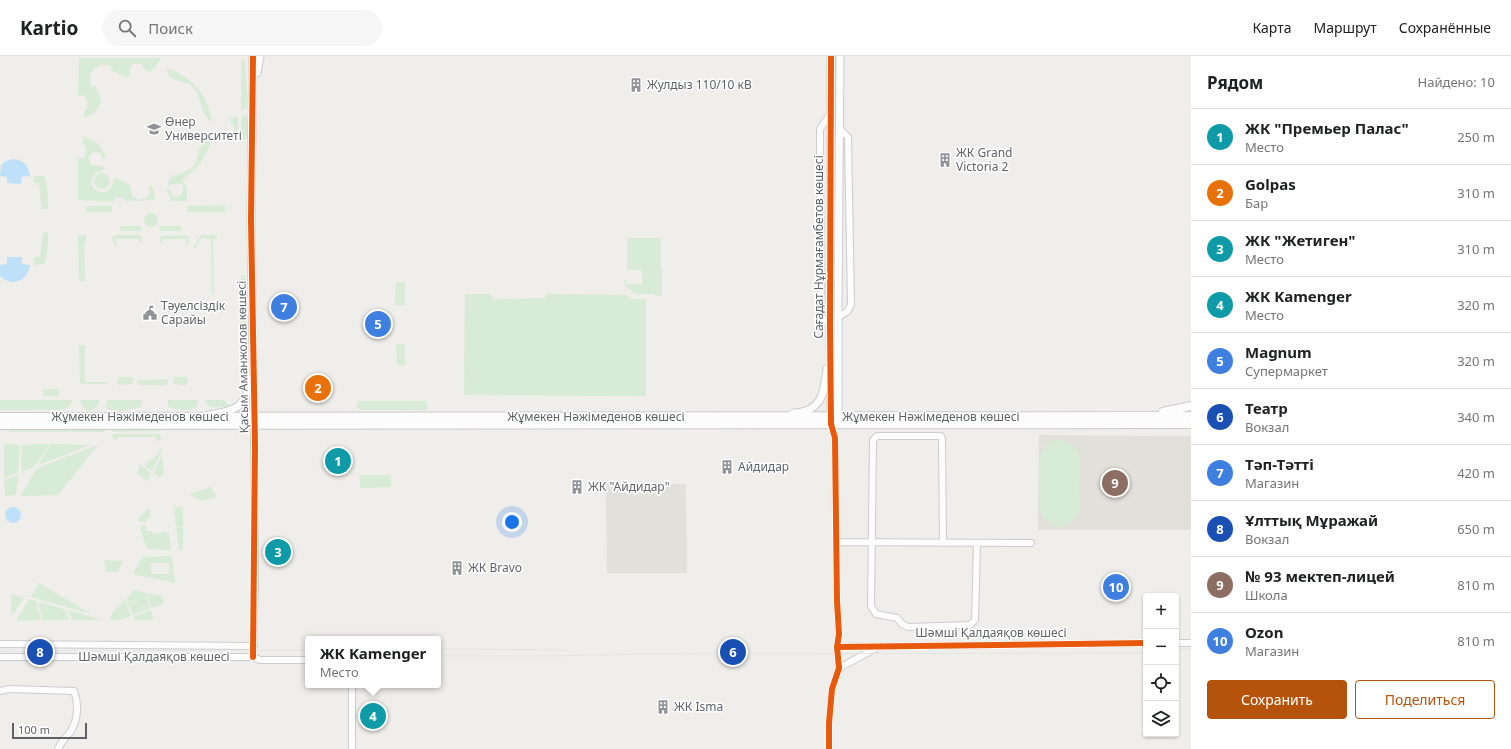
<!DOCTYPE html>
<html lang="ru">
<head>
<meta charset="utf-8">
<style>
  body { margin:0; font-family:"Noto Sans",sans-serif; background:#f6f6f6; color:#202124 }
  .controls { position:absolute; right:12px; bottom:12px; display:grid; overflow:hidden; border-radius:4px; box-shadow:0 1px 3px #0004 }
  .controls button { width:36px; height:36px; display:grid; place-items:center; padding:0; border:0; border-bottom:1px solid #e0e0e0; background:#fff; color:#202124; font:20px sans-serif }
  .scale { position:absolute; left:12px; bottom:10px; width:75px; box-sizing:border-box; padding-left:4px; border:2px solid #5f6368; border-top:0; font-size:11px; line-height:14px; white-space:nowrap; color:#5f6368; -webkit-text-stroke:3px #fff; paint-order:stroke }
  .you { position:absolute; left:512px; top:466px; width:14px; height:14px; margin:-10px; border:3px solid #fff; border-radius:50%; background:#1a73e8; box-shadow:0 0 0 6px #1a73e833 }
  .badge { display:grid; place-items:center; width:26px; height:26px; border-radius:50%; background:#b45309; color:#fff; font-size:13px; font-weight:700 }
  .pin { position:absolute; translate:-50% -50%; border:2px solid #fff; box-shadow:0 1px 4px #0006 }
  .popup { position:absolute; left:305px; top:580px; width:136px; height:52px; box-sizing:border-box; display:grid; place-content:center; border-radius:4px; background:#fff; filter:drop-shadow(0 1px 3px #0005); font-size:13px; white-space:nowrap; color:#757577 }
  .popup b { font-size:15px; color:#202124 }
  .popup::after { content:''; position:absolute; left:50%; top:100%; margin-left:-8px; border:8px solid transparent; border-top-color:#fff }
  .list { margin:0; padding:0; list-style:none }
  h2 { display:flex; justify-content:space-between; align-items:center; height:52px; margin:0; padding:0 16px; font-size:17px }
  h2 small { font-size:13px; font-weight:400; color:#757577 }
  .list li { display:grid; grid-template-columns:26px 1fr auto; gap:12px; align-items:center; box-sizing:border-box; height:56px; padding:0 16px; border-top:1px solid #e0e0e0 }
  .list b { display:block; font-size:15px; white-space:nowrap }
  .list p { margin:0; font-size:13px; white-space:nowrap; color:#757577 }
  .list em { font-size:13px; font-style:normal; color:#757577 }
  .actions { display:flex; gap:8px; padding:12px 16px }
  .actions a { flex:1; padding:9px 0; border:1px solid #b45309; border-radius:4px; text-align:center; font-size:14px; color:#b45309 }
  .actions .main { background:#b45309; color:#fff }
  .icon { flex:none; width:22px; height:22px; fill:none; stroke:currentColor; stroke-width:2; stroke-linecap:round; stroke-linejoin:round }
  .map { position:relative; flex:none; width:1191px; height:693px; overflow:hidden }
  header { display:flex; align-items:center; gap:24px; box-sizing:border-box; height:56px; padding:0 20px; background:#fff; border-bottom:1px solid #e0e0e0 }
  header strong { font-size:19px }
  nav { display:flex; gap:22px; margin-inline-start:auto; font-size:14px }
  .search { width:280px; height:36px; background:#f6f6f6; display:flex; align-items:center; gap:10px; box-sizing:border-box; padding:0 14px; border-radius:22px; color:#757577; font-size:15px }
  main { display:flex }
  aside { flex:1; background:#fff }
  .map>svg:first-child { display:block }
</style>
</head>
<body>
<header>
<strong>Kartio</strong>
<div class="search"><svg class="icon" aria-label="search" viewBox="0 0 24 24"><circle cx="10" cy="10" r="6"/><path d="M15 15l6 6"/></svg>Поиск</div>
<nav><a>Карта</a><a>Маршрут</a><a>Сохранённые</a></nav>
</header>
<main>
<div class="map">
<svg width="1191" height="693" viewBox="0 0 1191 693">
  <rect width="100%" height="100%" fill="#efeeea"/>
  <path fill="#e2e0da" d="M1039 379 1191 380V474H1038Z
    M606 428H686L687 517H607Z"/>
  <path fill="#d8ebd6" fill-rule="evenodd" d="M79 2H161C157 8 154 18 146 15L141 8H133L130 12V19L127 22 111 14 113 11C99 4 84 16 92 31L95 30C104 47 103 53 85 62L84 61V55L87 53V44L84 39 78 40Z
    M241 4H244L245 8 248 48 246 53 241 54Z
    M167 12C192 21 207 38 212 64L210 65C198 53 202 40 193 31 185 23 166 27 167 12Z
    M246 59 248 63V81L243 84H241V60Z
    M238 60V83L231 82C235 75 235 69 229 63Z
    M209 78H212C210 98 198 112 182 124L187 132V145H171L167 134 170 133 172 139 177 141 182 138C188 123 175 129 168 129 168 117 184 118 192 112 198 106 197 99 200 91 202 86 206 83 209 78Z
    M84 80 99 88 106 101 103 103 101 98C92 93 86 101 91 109L103 110 104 112 103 114 95 117C81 135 112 147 114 122L116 121 130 129 132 140 138 144 147 142 150 137 149 130H151L154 134 155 144 126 145 123 142H116L112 146 78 144V102H83L85 98 86 90 82 88Z
    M94 125a8 8 0 1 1 16 0a8 8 0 1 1-16 0Z
    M34 120H45L48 141V153H42L39 127H34Z
    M225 149V156H187V150Z
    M86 150H112V156H86Z
    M144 164a7 7 0 1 1 14 0a7 7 0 1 1-14 0Z
    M141 170V175H120V171L121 170Z
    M160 170H181V175H160Z
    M43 176H48V188L45 208 34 209V201H40Z
    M79 179H84L86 180V186L84 187 85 225H79L78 182Z
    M115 179H140L142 181V186H140L139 183H114L117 188 115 190 112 182Z
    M186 179 190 182 187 190 185 188 188 183H163L162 186H160V181L162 180Z
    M201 179H217V182L213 183 214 238 212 239 211 183 201 182 196 192H193Z
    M627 182H661V208L660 210 662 212V240H655V238H635L630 233H628L624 228V224H626V228H642V214H627Z
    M241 219H244C247 229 252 244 245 253H241Z
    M396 226H405V249H395Z
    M465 238H491L493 243 545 242 547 238 627 239 630 243H646V340L464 339Z
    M241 260 246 262 248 268 244 336H241Z
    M396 288H405V309H397Z
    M79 289H85V326H108L107 328H83L80 327Z
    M119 321H133L132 328 119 329 117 325Z
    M173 321H186L188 324V327L185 329 174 328Z
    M168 323V328L166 329H139L137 327V324Z
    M43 333H59V340H43Z
    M0 344H73L69 351 62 354H0Z
    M80 344H100C98 347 97 351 94 353 87 359 81 350 80 344Z
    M107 344H142V351C131 353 118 357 107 353L105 349Z
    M168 344H197L198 349C191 358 177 353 168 351Z
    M204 344H224L229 349 226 351H210Z
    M357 345H427V354H360L357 351Z
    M21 371 104 372 105 376H9V374Z
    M114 372H160L161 375 112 376Z
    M112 378H160L161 383 156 385V381H117V385L113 383Z
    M1060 384C1072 386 1079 393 1080 405L1079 455C1072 478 1042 475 1040 451L1039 404C1041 392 1049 385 1060 384Z
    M4 388 20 389 18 417 4 422Z
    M50 388 34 411 21 416 22 389Z
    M51 388 91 389 38 409Z
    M98 389 58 439 20 440 37 412Z
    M162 392V394L152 415 141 407 144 409 159 398 158 395Z
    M162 398 164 416 160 422 154 417Z
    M140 408 151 417 148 425 137 418Z
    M18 419 16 439 5 440 4 424Z
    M360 419H391V431L360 432Z
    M211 431 217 441 201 445 190 438Z
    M174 450 183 452V471L176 470Z
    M149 452H150L151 462H148L146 466H138V462Z
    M141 469H145L147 475H152V478L166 476 169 478 171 493 167 494 147 493 140 472Z
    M176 471 183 472V494H179Z
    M171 500 172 502 175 527 133 518 142 501ZM151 507H169V518H151Z
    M104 504 123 505 118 516H108L106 515Z
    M39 527 91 558 31 541Z
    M134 534 146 537 150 553 126 543Z
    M147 537 162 540 164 548 151 552Z
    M11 538 24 542 13 558 11 556Z
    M29 543 36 545 41 564 16 565Z
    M125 544 131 560 120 564H109L114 554Z
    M126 544 149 553 133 559Z
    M38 546 64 553 69 564H43Z
    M67 554 102 564H72Z
    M151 554 153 564H135L133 561Z"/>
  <path fill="#bfe0f9" d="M13 103C24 104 29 110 30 120L22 121 21 128 7 127V121L0 120 1 109 6 105Z
    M7 201H22V208L30 209C28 225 12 232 0 220V209L7 208Z
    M5 459a8 8 0 1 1 16 0a8 8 0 1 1-16 0Z"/>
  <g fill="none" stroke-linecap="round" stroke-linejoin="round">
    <defs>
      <path id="minor" d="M838 261 847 256 851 249 848 81 839 72
        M830 270 820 259 821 232 820 84V73L831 57
        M837 486 1031 487
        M943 487 942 383 941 380H877L873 384 871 550 876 558 897 562 902 568 908 571 970 569 975 564 977 487
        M1176 587H1191
        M0 588 254 590
        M837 591 1146 587
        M0 601H253L260 604H308
        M253 601 255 525 254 368
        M839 612 880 590
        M352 629V693
        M0 635 9 633 74 635C79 648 78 663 71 675 66 681 61 686 58 693
        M829 693V667L832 633 839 612 837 591 839 578 837 545 835 382 831 368"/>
      <path id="tertiary" d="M253 0 251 163 254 366
        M831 0 830 270 831 366
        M257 17 260 0
        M793 357C822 356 824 337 827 313
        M209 359C236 354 246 352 251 323
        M838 366V261L840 0"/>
      <path id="secondary" d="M1163 356 1191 350
        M0 361 1191 360
        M0 369 1191 368"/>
    </defs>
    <use href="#minor" stroke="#cbcccc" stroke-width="8"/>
    <use href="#tertiary" stroke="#cbcccc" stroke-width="9"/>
    <use href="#secondary" stroke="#cacacb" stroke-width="10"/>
    <use href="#minor" stroke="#fdfcfc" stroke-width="6"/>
    <use href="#tertiary" stroke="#fdfcfc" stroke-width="7"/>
    <use href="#secondary" stroke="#fdfcfc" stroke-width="8"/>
    <path stroke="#e4e4e4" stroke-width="1" d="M438 593 568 594
      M1176 593H1191
      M0 595 308 594
      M438 600H550L639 598 1146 597"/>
    <defs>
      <path id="cycleway" d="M253 0 251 163 255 389 253 601
        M837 591 1146 587
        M829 693V667L832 633 839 612 837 591 839 578 837 545 835 382 831 368 830 270 831 0"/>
    </defs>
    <use href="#cycleway" stroke="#fff" stroke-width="8"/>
    <use href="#cycleway" stroke="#e8590c" stroke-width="6"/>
  </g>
  <defs>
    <symbol id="building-bare" viewBox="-9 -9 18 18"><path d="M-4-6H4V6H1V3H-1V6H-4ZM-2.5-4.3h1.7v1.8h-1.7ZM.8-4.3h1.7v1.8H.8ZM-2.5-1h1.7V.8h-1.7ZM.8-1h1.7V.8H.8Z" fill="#919496" stroke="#fff" stroke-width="2.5" paint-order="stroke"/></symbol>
    <symbol id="university-bare" viewBox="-9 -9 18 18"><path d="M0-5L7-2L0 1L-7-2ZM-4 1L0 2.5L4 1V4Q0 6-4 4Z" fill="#919496" stroke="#fff" stroke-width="2.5" paint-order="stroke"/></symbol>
    <symbol id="civic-bare" viewBox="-9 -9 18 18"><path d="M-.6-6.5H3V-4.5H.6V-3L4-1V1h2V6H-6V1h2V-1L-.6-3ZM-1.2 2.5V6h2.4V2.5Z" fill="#919496" stroke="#fff" stroke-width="2.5" paint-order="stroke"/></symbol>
  </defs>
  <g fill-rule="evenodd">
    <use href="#building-bare" x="626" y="19" width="20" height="20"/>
    <use href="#university-bare" x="144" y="63" width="20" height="20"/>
    <use href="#building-bare" x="935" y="94" width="20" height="20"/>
    <use href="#civic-bare" x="140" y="247" width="20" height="20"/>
    <use href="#building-bare" x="717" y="401" width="20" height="20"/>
    <use href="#building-bare" x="567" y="421" width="20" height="20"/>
    <use href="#building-bare" x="447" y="502" width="20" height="20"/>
    <use href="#building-bare" x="653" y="641" width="20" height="20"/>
  </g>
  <g text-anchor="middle" stroke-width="3" stroke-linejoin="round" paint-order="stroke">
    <g font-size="12" fill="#5f6368" stroke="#fff" text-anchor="start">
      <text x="647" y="33">Жулдыз 110/10 кВ</text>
      <text x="165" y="70">Өнер<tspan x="165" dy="14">Университеті</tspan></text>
      <text x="956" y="101">ЖК Grand<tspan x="956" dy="14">Victoria 2</tspan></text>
      <text x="161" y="254">Тәуелсіздік<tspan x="161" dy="14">Сарайы</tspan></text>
      <text x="738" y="415">Айдидар</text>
      <text x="588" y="435">ЖК "Айдидар"</text>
      <text x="468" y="516">ЖК Bravo</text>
      <text x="674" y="655">ЖК Isma</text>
    </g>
    <g font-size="12" fill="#5f6368" stroke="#fff">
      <text transform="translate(819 191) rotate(-90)" y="4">Сағадат Нұрмағамбетов көшесі</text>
      <text transform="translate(243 301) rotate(-91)" y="4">Қасым Аманжолов көшесі</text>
      <text x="140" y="365">Жұмекен Нәжімеденов көшесі</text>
      <text x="596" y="365">Жұмекен Нәжімеденов көшесі</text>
      <text x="931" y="365">Жұмекен Нәжімеденов көшесі</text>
      <text x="991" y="581">Шәмші Қалдаяқов көшесі</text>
      <text x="154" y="605">Шәмші Қалдаяқов көшесі</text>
    </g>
  </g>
</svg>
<div class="controls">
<button>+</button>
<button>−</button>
<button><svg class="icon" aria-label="locate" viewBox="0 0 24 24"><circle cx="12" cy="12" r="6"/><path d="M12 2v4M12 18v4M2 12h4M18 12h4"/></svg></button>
<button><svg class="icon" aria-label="layers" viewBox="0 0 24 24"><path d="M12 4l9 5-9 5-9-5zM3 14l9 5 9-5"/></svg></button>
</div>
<div class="scale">100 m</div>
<div class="you"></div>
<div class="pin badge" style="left:338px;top:405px;background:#0f9aa8">1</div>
<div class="pin badge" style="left:318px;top:332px;background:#e8710a">2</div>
<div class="pin badge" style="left:278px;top:496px;background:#0f9aa8">3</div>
<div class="pin badge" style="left:373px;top:660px;background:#0f9aa8">4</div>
<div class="popup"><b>ЖК Kamenger</b>Место</div>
<div class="pin badge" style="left:378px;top:268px;background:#3f7fe0">5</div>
<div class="pin badge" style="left:733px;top:596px;background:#1a4fb4">6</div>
<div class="pin badge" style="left:284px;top:251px;background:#3f7fe0">7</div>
<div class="pin badge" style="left:40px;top:596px;background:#1a4fb4">8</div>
<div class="pin badge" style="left:1115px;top:427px;background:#8d6e63">9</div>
<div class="pin badge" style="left:1116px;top:531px;background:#3f7fe0">10</div>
</div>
<aside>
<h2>Рядом<small>Найдено: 10</small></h2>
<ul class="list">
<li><span class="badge" style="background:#0f9aa8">1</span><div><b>ЖК &quot;Премьер Палас&quot;</b><p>Место</p></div><em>250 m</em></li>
<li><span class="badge" style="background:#e8710a">2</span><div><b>Golpas</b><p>Бар</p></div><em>310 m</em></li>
<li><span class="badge" style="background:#0f9aa8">3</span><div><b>ЖК &quot;Жетиген&quot;</b><p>Место</p></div><em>310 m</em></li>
<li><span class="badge" style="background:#0f9aa8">4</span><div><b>ЖК Kamenger</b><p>Место</p></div><em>320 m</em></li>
<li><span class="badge" style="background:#3f7fe0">5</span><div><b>Magnum</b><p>Супермаркет</p></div><em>320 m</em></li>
<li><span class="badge" style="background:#1a4fb4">6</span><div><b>Театр</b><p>Вокзал</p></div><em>340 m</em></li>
<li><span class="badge" style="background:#3f7fe0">7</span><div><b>Тәп-Тәтті</b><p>Магазин</p></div><em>420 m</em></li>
<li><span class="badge" style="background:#1a4fb4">8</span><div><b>Ұлттық Мұражай</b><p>Вокзал</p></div><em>650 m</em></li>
<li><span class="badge" style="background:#8d6e63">9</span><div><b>№ 93 мектеп-лицей</b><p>Школа</p></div><em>810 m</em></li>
<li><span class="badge" style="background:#3f7fe0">10</span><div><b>Ozon</b><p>Магазин</p></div><em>810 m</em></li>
</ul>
<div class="actions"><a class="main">Сохранить</a><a>Поделиться</a></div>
</aside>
</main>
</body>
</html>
